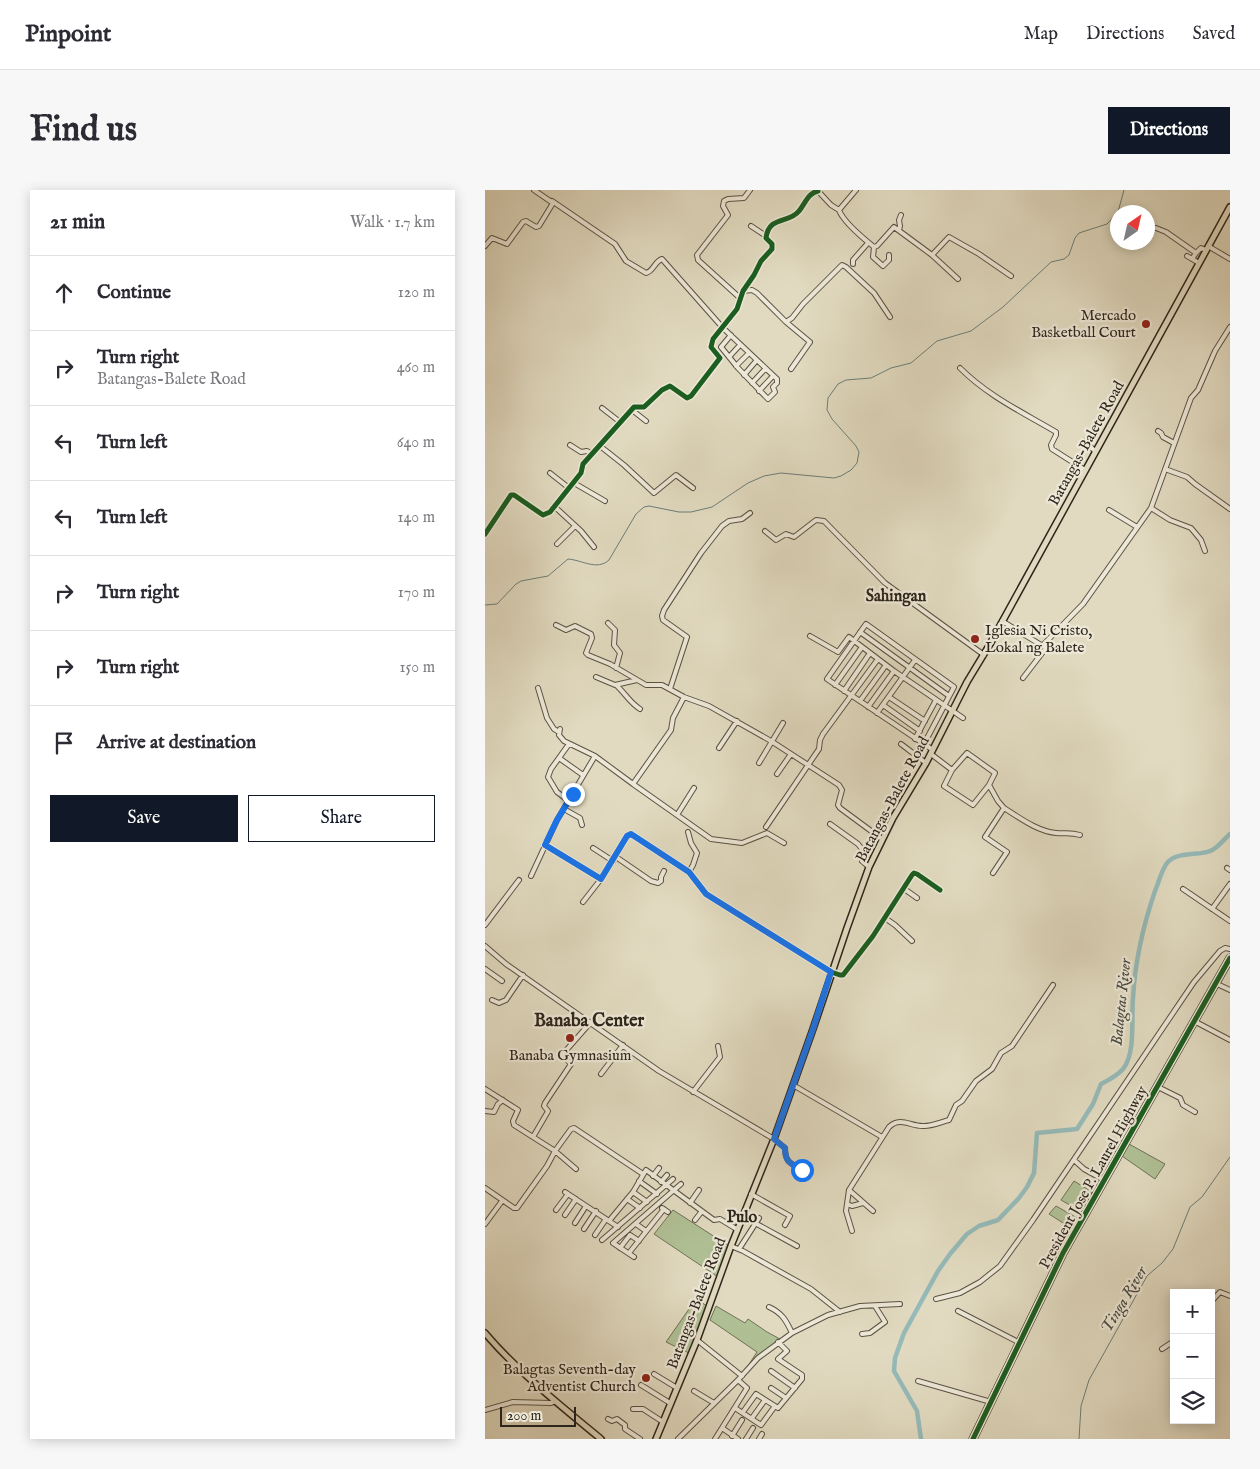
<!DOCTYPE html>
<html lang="en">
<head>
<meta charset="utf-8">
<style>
  body { margin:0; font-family:"IM FELL English",serif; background:#f7f7f7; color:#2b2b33 }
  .controls { position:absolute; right:15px; bottom:15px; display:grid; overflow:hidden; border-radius:0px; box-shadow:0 2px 12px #0003 }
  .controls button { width:45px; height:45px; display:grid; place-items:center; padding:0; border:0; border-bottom:1px solid #e1e1e2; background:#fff; color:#2b2b33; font:25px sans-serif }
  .compass { position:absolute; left:625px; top:15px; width:45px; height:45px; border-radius:50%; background:#fff; box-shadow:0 2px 12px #0003; rotate:34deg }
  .scale { position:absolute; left:15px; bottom:12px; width:76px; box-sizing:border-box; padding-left:5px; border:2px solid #2e251b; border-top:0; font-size:14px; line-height:18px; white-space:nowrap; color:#2e251b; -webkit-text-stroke:4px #ece7d6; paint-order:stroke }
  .stop { position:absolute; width:15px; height:15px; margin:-11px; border:4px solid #1a73e8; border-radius:50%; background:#fff }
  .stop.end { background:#1a73e8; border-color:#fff; box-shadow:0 1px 5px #0008 }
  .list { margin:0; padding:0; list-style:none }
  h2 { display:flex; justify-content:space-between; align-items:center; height:65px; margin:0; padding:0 20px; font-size:21px }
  h2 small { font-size:16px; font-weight:400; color:#7c7c81 }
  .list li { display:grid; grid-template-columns:32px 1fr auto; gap:15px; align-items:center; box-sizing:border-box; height:75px; padding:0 20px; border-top:1px solid #e1e1e2 }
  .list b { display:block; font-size:19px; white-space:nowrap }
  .list p { margin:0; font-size:16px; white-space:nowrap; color:#7c7c81 }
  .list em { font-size:16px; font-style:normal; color:#7c7c81 }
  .actions { display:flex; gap:10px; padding:15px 20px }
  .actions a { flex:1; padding:11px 0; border:1px solid #111827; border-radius:0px; text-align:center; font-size:18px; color:#111827 }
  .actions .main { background:#111827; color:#fff }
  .icon { flex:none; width:28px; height:28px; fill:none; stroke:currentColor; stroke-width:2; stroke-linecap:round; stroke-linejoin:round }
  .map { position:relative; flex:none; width:745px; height:1249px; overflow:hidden; border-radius:0px }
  header { display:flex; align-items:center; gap:30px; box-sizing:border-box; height:70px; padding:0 25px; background:#fff; border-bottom:1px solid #e1e1e2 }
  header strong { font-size:24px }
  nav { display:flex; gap:28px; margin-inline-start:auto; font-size:18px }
  .intro { display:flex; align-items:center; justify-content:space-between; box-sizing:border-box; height:120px; padding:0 30px }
  h1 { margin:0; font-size:35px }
  .button { padding:12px 22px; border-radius:0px; background:#111827; color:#fff; font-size:18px; font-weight:700 }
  main { display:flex; gap:30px; padding:0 30px }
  aside { flex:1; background:#fff; border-radius:0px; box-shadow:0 2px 12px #0003 }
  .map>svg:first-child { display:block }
</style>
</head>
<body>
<header>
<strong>Pinpoint</strong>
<nav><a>Map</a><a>Directions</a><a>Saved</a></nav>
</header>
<div class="intro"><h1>Find us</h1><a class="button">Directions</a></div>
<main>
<aside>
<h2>21 min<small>Walk · 1.7 km</small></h2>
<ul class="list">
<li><svg class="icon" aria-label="ahead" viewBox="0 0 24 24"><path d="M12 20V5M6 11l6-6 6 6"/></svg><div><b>Continue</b></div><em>120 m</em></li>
<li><svg class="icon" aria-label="right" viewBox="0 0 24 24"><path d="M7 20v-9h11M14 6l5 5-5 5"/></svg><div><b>Turn right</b><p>Batangas-Balete Road</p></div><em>460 m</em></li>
<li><svg class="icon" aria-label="left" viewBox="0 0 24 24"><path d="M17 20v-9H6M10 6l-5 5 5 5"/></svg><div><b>Turn left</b></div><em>640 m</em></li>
<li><svg class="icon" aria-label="left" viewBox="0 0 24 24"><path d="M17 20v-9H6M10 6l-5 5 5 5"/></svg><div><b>Turn left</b></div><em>140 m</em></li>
<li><svg class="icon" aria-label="right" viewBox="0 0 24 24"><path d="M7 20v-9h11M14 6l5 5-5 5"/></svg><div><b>Turn right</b></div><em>170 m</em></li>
<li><svg class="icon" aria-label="right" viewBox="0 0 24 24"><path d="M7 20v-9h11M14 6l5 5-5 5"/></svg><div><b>Turn right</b></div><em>150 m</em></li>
<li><svg class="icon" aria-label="arrive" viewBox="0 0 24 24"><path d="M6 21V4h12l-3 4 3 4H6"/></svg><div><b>Arrive at destination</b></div></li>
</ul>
<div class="actions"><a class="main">Save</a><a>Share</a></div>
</aside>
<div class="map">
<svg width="745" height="1249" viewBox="0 0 745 1249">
  <rect width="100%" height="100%" fill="#e1dac0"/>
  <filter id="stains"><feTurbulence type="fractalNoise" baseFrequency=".004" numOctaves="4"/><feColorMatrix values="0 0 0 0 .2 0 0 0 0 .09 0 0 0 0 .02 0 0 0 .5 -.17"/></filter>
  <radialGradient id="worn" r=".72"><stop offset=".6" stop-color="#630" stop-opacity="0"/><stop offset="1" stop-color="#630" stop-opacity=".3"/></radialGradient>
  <path fill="#b0c095" stroke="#6f7258" d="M644 954 680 974 670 989 637 966Z
    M589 991 607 1002 597 1022 576 1010Z
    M571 1016 592 1028 586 1038 564 1024Z
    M188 1020 244 1056 233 1087 169 1044Z
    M211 1109 222 1116 204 1163 181 1152Z
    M231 1116 260 1133 263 1129 282 1142 295 1149 272 1168 257 1185 272 1162 225 1130Z"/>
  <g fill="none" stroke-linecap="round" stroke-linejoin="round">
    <path stroke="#6c7e79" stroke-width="1" d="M633 22 639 0
      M0 415 12 414 31 394 36 391 63 386 83 369C97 370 112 381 124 370L151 324 159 317 164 316 194 322H206L227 317 263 293 279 286 296 283 349 288 356 286 366 280 372 273 374 262 371 256 347 229 342 220 343 208 353 194 361 190 386 188 406 178 426 173 452 151 486 141 518 117 566 72 579 69 584 65 590 48 594 43 622 34 632 23
      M594 1249 596 1216 604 1190 662 1086 677 1073 688 1059 705 1017 717 1007 745 967"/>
    <path stroke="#95bab8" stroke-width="4.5" d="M436 1249 432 1221 409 1181 410 1168 419 1143 453 1081 465 1064 482 1044 494 1036 513 1030 534 1008 542 997 549 983 552 943 592 939 608 914 616 894C624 890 632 886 638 879 651 863 646 828 648 808 650 771 658 736 670 701 674 692 676 681 682 673 692 661 714 666 725 661 732 659 739 649 745 644"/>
    <defs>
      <path id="minor" d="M333 1 346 15 354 20 371 0
        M67 11 130 54 141 71 161 83C168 82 170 71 177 69L238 138 292 189V193L288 197 290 202 283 209 253 178 236 157 246 145
        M354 20C358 31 379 49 389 57
        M266 36 281 46
        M671 38 681 42 711 63 707 69
        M414 40 415 36 414 30 416 25
        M0 56 7 48 22 54 38 32 41 31 51 37 54 36 68 13 49 0
        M723 56 745 69
        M389 57 392 56 409 37 447 65 464 47 494 64 526 86
        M389 57 388 67 398 76 404 70V65
        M711 63 716 58 721 60
        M447 65 473 89
        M702 66 714 73
        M368 74V70L383 53
        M258 101 267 100 272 103 301 132 325 152 306 179
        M255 108 213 70 212 65 243 25 238 16 239 11 243 9 259 8 265 0
        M301 132 307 128 318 114 357 75 361 77 389 103 405 127
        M244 167 255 155
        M251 176 264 163
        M475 178C503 206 537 222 571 242V245L566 255 567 259 600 280
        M259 185 272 170
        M267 193 280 179
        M274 201 288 186
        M117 218 135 232
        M147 220 161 231
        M673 241 676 243 678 247 689 253
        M599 251 610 261
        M85 255 96 262 102 261 107 264
        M115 256 139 275 169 303 191 285 208 298
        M680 279 702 287 710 294 745 319
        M65 283 84 298
        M89 293 120 311
        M70 317 96 341 109 357
        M666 318 685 330 706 338 716 350 720 361
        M624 320 652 337
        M280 341 291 350 301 344 309 347 331 330 339 331 400 393 499 465
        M0 344 26 305H29L58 325 65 322 96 283 98 274 149 217H159L177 200 185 196 202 208 206 206 235 168 226 157 228 149 252 119 258 101 269 85 276 71 287 59V54L281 48C284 25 304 34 314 21 320 14 323 3 333 1
        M72 354 90 336
        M517 431 561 458 538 488
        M123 433 130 440 129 455 135 463 131 478
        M71 435 81 440 90 436 106 444 107 448 101 463 103 465 125 474 161 495H177L199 507 224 516 286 551 354 595 357 600 353 615 355 618 397 649
        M375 442 464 506
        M325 446 353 462 364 447 409 481 478 528
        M558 455 598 414 666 318 706 208 713 200 730 161 745 137
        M111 487 130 495 152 490
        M131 495C140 503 145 513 155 519
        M350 495 377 457
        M53 498 62 528 69 539 74 542
        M185 499 202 447 178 430 177 426 179 420 216 363 237 336 244 331 257 329 265 323
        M359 501 385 463
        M199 507 188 528 186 540 148 594 192 625 209 598
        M404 507 440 531
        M375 511 401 475
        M398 515 435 541
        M383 517 409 481
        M392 523 430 470
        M75 539 74 545 79 551 110 566 148 594
        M430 549 451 510
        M416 554 441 573
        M439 554 469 497 381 434 342 489 448 560
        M234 558 252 531
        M482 563 510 583 504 595 488 615 459 596 467 580Z
        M446 564 467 580
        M74 568 98 585
        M274 573 298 533
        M292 584 306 564
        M504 595 513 611 519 618 500 647 522 662 508 683
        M84 611 72 602 63 587 66 579 84 554
        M519 618C535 628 552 641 571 643 580 644 585 642 595 645
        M79 619 95 628 97 635
        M192 625 226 649 257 653 282 643 299 653
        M345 634 373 654 380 663 377 671 384 677
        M281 637 334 559 335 550 338 544 393 469
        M203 642 206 653 212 663 208 675 204 682
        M60 655 116 689 142 646 146 644 204 682 221 704 346 782 355 785H358L388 746 427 685 429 683 432 684 455 700
        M108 658 128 671
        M131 667 166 691 173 693 176 691V687L179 681
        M742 678 745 680
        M46 686 72 630 110 566
        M418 698 432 708
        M698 699 745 731
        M98 712 116 689
        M727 719 745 694
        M400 728 410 735 427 751
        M0 735 34 690
        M0 756 21 774 174 881 289 949 300 958C300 973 306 973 317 980
        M0 779 17 791
        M730 793 745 800
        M7 810 14 813 21 810 38 785
        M709 831 745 850
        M116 884 138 855
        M308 895 397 947
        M673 897 695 908 698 915 710 922
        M0 899 33 920 28 931 29 935 70 961 91 979
        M208 902 235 867 233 856
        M0 921 9 922 13 914 18 910
        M48 947 62 923 63 921 59 916 60 913 86 874 77 865 106 832
        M589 970 599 979 619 990
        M168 986 174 978
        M154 991 172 1004
        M176 992 182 985
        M0 998 29 1018H32L62 976 70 961 86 939 89 938 158 984
        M364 1000 388 1021
        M80 1002 133 1037
        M148 1002 162 1012
        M266 1004 305 1026 300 1035
        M142 1009 155 1018
        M205 1013 214 1000
        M362 1014 367 1016 378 1013
        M177 1018 183 1022
        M71 1020 83 1004
        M80 1025 91 1009
        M210 1030 217 1021
        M124 1031 148 1002 161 980 229 1030 235 1029 253 1040
        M90 1033 101 1016
        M270 1033 312 1056
        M0 1034 17 1011
        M151 1034 161 1041
        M99 1039 111 1021
        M367 1041 361 1021 364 1000 404 937C416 926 426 937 439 936 447 936 456 932 464 930L471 915 477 911 491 891 507 879 516 863 527 856 568 795
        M110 1045 121 1029
        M117 1050 188 989
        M246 1056 258 1061 326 1099 355 1122
        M135 1058 145 1045 154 1051
        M254 1059 274 1028
        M144 1063 179 1019
        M149 1067 128 1053 196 994
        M451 1109 475 1103 495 1092 515 1076 548 1030 709 792 735 761 740 758 745 759
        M726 1112 735 1102 745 1106
        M284 1117C297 1123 301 1130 307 1143
        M473 1121 535 1153
        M377 1144 385 1143 400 1132 390 1116
        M212 1150 257 1186
        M677 1159 689 1151
        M286 1181 310 1198
        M169 1184 192 1198
        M433 1191 506 1212
        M156 1195 185 1213
        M286 1198 301 1208
        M209 1201 229 1213
        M250 1218 276 1235 290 1216
        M148 1219H158L178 1232
        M0 1220 28 1212 66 1213 70 1211
        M258 1222 271 1204 293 1218 317 1189V1185L293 1169 302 1161 293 1152
        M267 1228 280 1210
        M123 1229 127 1231 132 1229 140 1235V1239L155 1249
        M237 1238 253 1249
        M247 1246 257 1230
        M193 1249 253 1190 273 1168 307 1143 343 1125 375 1116 415 1114
        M230 1249 262 1198 253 1190
        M261 1249 268 1238
        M274 1249 277 1244"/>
      <path id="major" d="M0 1143C34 1183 76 1216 116 1249
        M171 1249 212 1150 246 1056 289 949 328 839 362 738 384 677 408 628 441 573 482 492 505 454 745 17"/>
      <path id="highway" d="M488 1249 578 1063 745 768"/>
    </defs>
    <use href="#minor" stroke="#5b5244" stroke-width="6"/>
    <use href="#major" stroke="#2e251b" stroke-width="8"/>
    <use href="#highway" stroke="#2e251b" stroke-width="9"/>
    <use href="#minor" stroke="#ece7d6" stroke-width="4"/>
    <use href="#major" stroke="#e1dac0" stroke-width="5"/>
    <use href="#highway" stroke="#e1dac0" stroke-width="6"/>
    <defs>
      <path id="cycleway" d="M0 344 26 305H29L58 325 65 322 96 283 98 274 149 217H159L177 200 185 196 202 208 206 206 235 168 226 157 228 149 252 119 258 101 269 85 276 71 287 59V54L281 48C284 25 304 34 314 21 320 14 323 3 333 1
        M60 655 116 689 142 646 146 644 204 682 221 704 346 782 355 785H358L388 746 427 685 429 683 432 684 455 700
        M488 1249 578 1063 745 768"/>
    </defs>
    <use href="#cycleway" stroke="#ece7d6" stroke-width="8"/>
    <use href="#cycleway" stroke="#1b5e20" stroke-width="5"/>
  </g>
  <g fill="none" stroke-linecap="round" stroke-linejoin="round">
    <path stroke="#1a73e8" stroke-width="6" d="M88 604 72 630 60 655 116 689 142 646 146 644 204 682 221 704 346 782 328 839 289 949 300 958C300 973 306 973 317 980"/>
  </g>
  <g fill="#8f2418" stroke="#ece7d6" stroke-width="2">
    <circle cx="661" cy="134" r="5"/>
    <circle cx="490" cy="449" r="5"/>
    <circle cx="85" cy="848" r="5"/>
    <circle cx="161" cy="1188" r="5"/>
  </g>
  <g text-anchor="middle" stroke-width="4.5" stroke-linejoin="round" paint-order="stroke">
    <g font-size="15" fill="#2e251b" stroke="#ece7d6" text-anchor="end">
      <text x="651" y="130">Mercado<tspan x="651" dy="17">Basketball Court</tspan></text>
      <text x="500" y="445" text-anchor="start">Iglesia Ni Cristo,<tspan x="500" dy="17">Lokal ng Balete</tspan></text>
      <text x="85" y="870" text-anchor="middle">Banaba Gymnasium</text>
      <text x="151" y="1184">Balagtas Seventh-day<tspan x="151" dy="17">Adventist Church</tspan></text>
    </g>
    <g font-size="15" fill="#2e251b" stroke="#ece7d6">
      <text transform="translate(601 253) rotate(-61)" y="5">Batangas-Balete Road</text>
      <text transform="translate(407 609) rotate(-62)" y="5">Batangas-Balete Road</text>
      <text transform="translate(608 987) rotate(-61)" y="5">President Jose P. Laurel Highway</text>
      <text transform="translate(211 1113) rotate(-69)" y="5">Batangas-Balete Road</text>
    </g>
    <g font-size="16" font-weight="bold" fill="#2e251b" stroke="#ece7d6">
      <text x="411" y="411">Sahingan</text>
      <text x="257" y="1032">Pulo</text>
    </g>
    <g font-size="16" font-style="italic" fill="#484a42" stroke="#ece7d6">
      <text transform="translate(635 812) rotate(-84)" y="6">Balagtas River</text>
      <text transform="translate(638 1109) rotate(-59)" y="6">Tinga River</text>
    </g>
    <g font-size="18" font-weight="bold" fill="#2e251b" stroke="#ece7d6">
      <text x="104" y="836">Banaba Center</text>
    </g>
  </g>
  <rect width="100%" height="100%" filter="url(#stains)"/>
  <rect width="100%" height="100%" fill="url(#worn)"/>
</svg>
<div class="controls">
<button>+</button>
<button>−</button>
<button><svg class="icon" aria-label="layers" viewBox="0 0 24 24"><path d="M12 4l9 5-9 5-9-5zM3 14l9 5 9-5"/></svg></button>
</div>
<svg class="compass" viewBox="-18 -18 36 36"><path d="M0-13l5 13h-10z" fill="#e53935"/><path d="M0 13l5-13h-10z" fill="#7c7c81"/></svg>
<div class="scale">200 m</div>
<div class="stop" style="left:317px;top:980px"></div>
<div class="stop end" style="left:88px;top:604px"></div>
</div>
</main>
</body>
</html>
